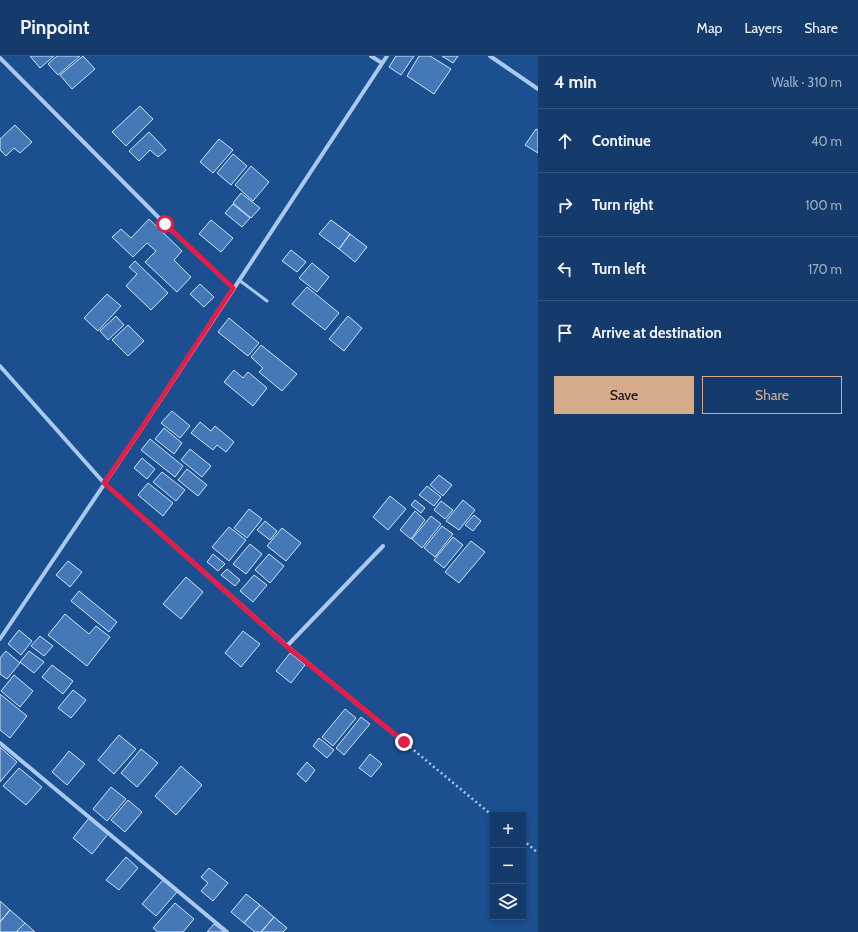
<!DOCTYPE html>
<html lang="en">
<head>
<meta charset="utf-8">
<style>
  body { margin:0; font-family:Cabin,sans-serif; background:#214673; color:#f1f3f6 }
  .controls { position:absolute; right:12px; bottom:12px; display:grid; overflow:hidden; border-radius:0px; box-shadow:0 2px 6px #0003 }
  .controls button { width:36px; height:36px; display:grid; place-items:center; padding:0; border:0; border-bottom:1px solid #33557e; background:#143b6b; color:#f1f3f6; font:20px sans-serif }
  .stop { position:absolute; width:12px; height:12px; margin:-9px; border:3px solid #e11d48; border-radius:50%; background:#fff }
  .stop.end { background:#e11d48; border-color:#fff; box-shadow:0 1px 4px #0008 }
  .list { margin:0; padding:0; list-style:none }
  h2 { display:flex; justify-content:space-between; align-items:center; height:52px; margin:0; padding:0 16px; font-size:17px }
  h2 small { font-size:13px; font-weight:400; color:#9dadc1 }
  .list li { display:grid; grid-template-columns:26px 1fr auto; gap:12px; align-items:center; box-sizing:border-box; height:64px; padding:0 16px; border-top:1px solid #33557e }
  .list b { display:block; font-size:15px; white-space:nowrap }
  .list em { font-size:13px; font-style:normal; color:#9dadc1 }
  .actions { display:flex; gap:8px; padding:12px 16px }
  .actions a { flex:1; padding:9px 0; border:1px solid #d6ab8b; border-radius:0px; text-align:center; font-size:14px; color:#d6ab8b }
  .actions .main { background:#d6ab8b; color:#111 }
  .icon { flex:none; width:22px; height:22px; fill:none; stroke:currentColor; stroke-width:2; stroke-linecap:round; stroke-linejoin:round }
  .map { position:relative; flex:none; width:538px; height:876px; overflow:hidden }
  header { display:flex; align-items:center; gap:24px; box-sizing:border-box; height:56px; padding:0 20px; background:#143b6b; border-bottom:1px solid #33557e }
  header strong { font-size:19px }
  nav { display:flex; gap:22px; margin-inline-start:auto; font-size:14px }
  main { display:flex }
  aside { flex:1; background:#143b6b }
  .map>svg:first-child { display:block }
</style>
</head>
<body>
<header>
<strong>Pinpoint</strong>
<nav><a>Map</a><a>Layers</a><a>Share</a></nav>
</header>
<main>
<div class="map">
<svg width="538" height="876" viewBox="0 0 538 876">
  <rect width="100%" height="100%" fill="#1b4f8f"/>
  <path fill="#4478b7" stroke="#cfe3fa" d="M30 0H54L40 12Z
    M57 0H80L58 19 48 8Z
    M83 0 95 13 72 33 60 19Z
    M396 0H414L401 19 389 11Z
    M419 0H430L451 13 434 38 407 20Z
    M442 0H458L453 7Z
    M140 50 153 63 126 90 112 76Z
    M15 69 32 86 20 97 14 92 6 100 0 94V83Z
    M536 73 538 74V97L525 89Z
    M149 76 166 94 158 101 150 94 139 105 129 95Z
    M219 83 233 94 213 117 200 106Z
    M233 98 247 110 231 129 217 117Z
    M251 110 269 126 253 145 235 129Z
    M241 137 260 152 251 162 233 147Z
    M233 148 250 162 242 171 225 157Z
    M149 163 182 195 174 204 191 221 177 236 145 206 156 195 147 187 133 201 112 181 121 173 131 182Z
    M211 164 233 182 221 196 199 178Z
    M331 164 350 178 339 193 319 178Z
    M350 178 367 191 355 206 339 193Z
    M291 194 306 206 297 216 282 205Z
    M135 205 168 237 151 254 126 230 137 218 129 211Z
    M312 207 329 221 317 236 299 222Z
    M200 228 214 241 204 251 190 238Z
    M307 231 339 257 325 274 292 248Z
    M107 238 121 250 98 275 84 262Z
    M116 260 124 269 108 284 100 275Z
    M348 260 362 272 344 295 329 283Z
    M229 262 259 287 248 300 218 276Z
    M128 269 144 285 128 300 112 284Z
    M261 289 297 318 282 335 259 316 263 312 251 301Z
    M234 314 243 322 248 316 267 332 253 350 224 326Z
    M172 355 190 370 180 382 161 367Z
    M200 366 211 375 215 370 234 386 226 396 217 389 213 394 191 377Z
    M164 372 182 387 174 398 155 383Z
    M150 383 183 410 175 421 141 394Z
    M190 393 211 410 202 421 181 404Z
    M142 402 155 413 147 423 134 412Z
    M187 413 207 429 198 440 178 424Z
    M162 416 185 434 176 445 153 426Z
    M439 419 452 429 443 440 430 429Z
    M148 427 173 447 163 460 138 439Z
    M427 430 441 441 434 450 419 439Z
    M390 440 406 453 388 474 373 461Z
    M415 444 425 452 421 457 411 449Z
    M463 444 475 454 459 474 446 465Z
    M441 445 453 454 445 463 434 454Z
    M249 453 262 463 247 482 234 472Z
    M415 455 425 464 411 483 400 474Z
    M474 459 481 465 473 475 465 469Z
    M431 460 441 468 422 492 412 483Z
    M265 465 277 475 270 484 257 474Z
    M442 470 453 478 435 501 424 492Z
    M229 471 246 484 229 505 212 491Z
    M282 472 301 487 286 505 267 490Z
    M453 481 463 489 444 512 434 504Z
    M471 485 485 496 459 527 445 516Z
    M250 488 262 498 246 518 233 508Z
    M213 498 225 508 218 515 207 506Z
    M269 498 284 510 270 527 255 514Z
    M68 505 82 516 70 531 56 519Z
    M227 513 240 524 235 530 221 519Z
    M254 519 267 529 253 546 240 535Z
    M186 521 203 536 181 563 163 548Z
    M79 535 117 566 109 576 71 545Z
    M65 558 89 578 96 570 110 581 87 610 48 579Z
    M19 574 32 585 21 599 8 588Z
    M243 575 260 588 241 611 225 597Z
    M40 580 53 590 44 600 31 590Z
    M6 595 20 607 7 623 0 618V602Z
    M29 595 44 606 34 617 20 606Z
    M290 597 305 609 291 627 276 615Z
    M52 609 73 625 63 638 42 621Z
    M14 619 33 635 20 651 1 635Z
    M73 634 86 644 71 662 58 652Z
    M0 638 27 660 10 682 0 674Z
    M345 653 356 662 333 690 322 681Z
    M361 661 370 668 344 699 336 692Z
    M119 679 136 693 114 718 98 704Z
    M319 682 334 694 327 702 313 690Z
    M0 691 17 706 0 726Z
    M141 693 158 707 137 731 121 717Z
    M69 695 85 708 67 729 52 716Z
    M370 698 382 708 371 721 359 712Z
    M307 706 315 714 306 726 297 718Z
    M181 710 202 729 176 759 155 740Z
    M19 712 42 731 26 749 3 730Z
    M111 731 126 743 107 765 93 753Z
    M128 744 142 756 125 776 111 764Z
    M89 762 108 778 92 798 73 782Z
    M126 801 138 812 119 834 106 824Z
    M209 812 228 827 213 845 201 835 208 827 201 821Z
    M163 824 177 836 156 860 142 848Z
    M246 838 260 849 244 867 231 856Z
    M0 845 10 854 0 866Z
    M175 847 194 863 183 876H158L153 872Z
    M260 849 274 861 261 876H255L244 867Z
    M10 854 25 867 16 876H0V866Z
    M274 861 287 872 283 876H261Z
    M25 867 35 876H16Z
    M214 868 224 876H207Z"/>
  <g fill="none" stroke-linecap="round" stroke-linejoin="round">
    <path stroke="#a9c9ee" stroke-width="2.5" stroke-dasharray="2 3" stroke-linecap="butt" d="M410 691 493 760
      M523 784 538 797"/>
    <path stroke="#a9c9ee" stroke-width="3" d="M239 224 267 245"/>
    <path stroke="#a9c9ee" stroke-width="4" d="M371 0 382 7
      M490 0 538 33
      M0 2 165 168 233 232
      M0 310 104 427 287 590 404 686
      M0 583 140 375 387 0
      M287 590 383 490
      M0 687 227 876"/>
  </g>
  <g fill="none" stroke-linecap="round" stroke-linejoin="round">
    <path stroke="#e11d48" stroke-width="5" d="M165 168 233 232 140 374 104 427 286 590 404 686"/>
  </g>
</svg>
<div class="controls">
<button>+</button>
<button>−</button>
<button><svg class="icon" aria-label="layers" viewBox="0 0 24 24"><path d="M12 4l9 5-9 5-9-5zM3 14l9 5 9-5"/></svg></button>
</div>
<div class="stop" style="left:165px;top:168px"></div>
<div class="stop end" style="left:404px;top:686px"></div>
</div>
<aside>
<h2>4 min<small>Walk · 310 m</small></h2>
<ul class="list">
<li><svg class="icon" aria-label="ahead" viewBox="0 0 24 24"><path d="M12 20V5M6 11l6-6 6 6"/></svg><div><b>Continue</b></div><em>40 m</em></li>
<li><svg class="icon" aria-label="right" viewBox="0 0 24 24"><path d="M7 20v-9h11M14 6l5 5-5 5"/></svg><div><b>Turn right</b></div><em>100 m</em></li>
<li><svg class="icon" aria-label="left" viewBox="0 0 24 24"><path d="M17 20v-9H6M10 6l-5 5 5 5"/></svg><div><b>Turn left</b></div><em>170 m</em></li>
<li><svg class="icon" aria-label="arrive" viewBox="0 0 24 24"><path d="M6 21V4h12l-3 4 3 4H6"/></svg><div><b>Arrive at destination</b></div></li>
</ul>
<div class="actions"><a class="main">Save</a><a>Share</a></div>
</aside>
</main>
</body>
</html>
